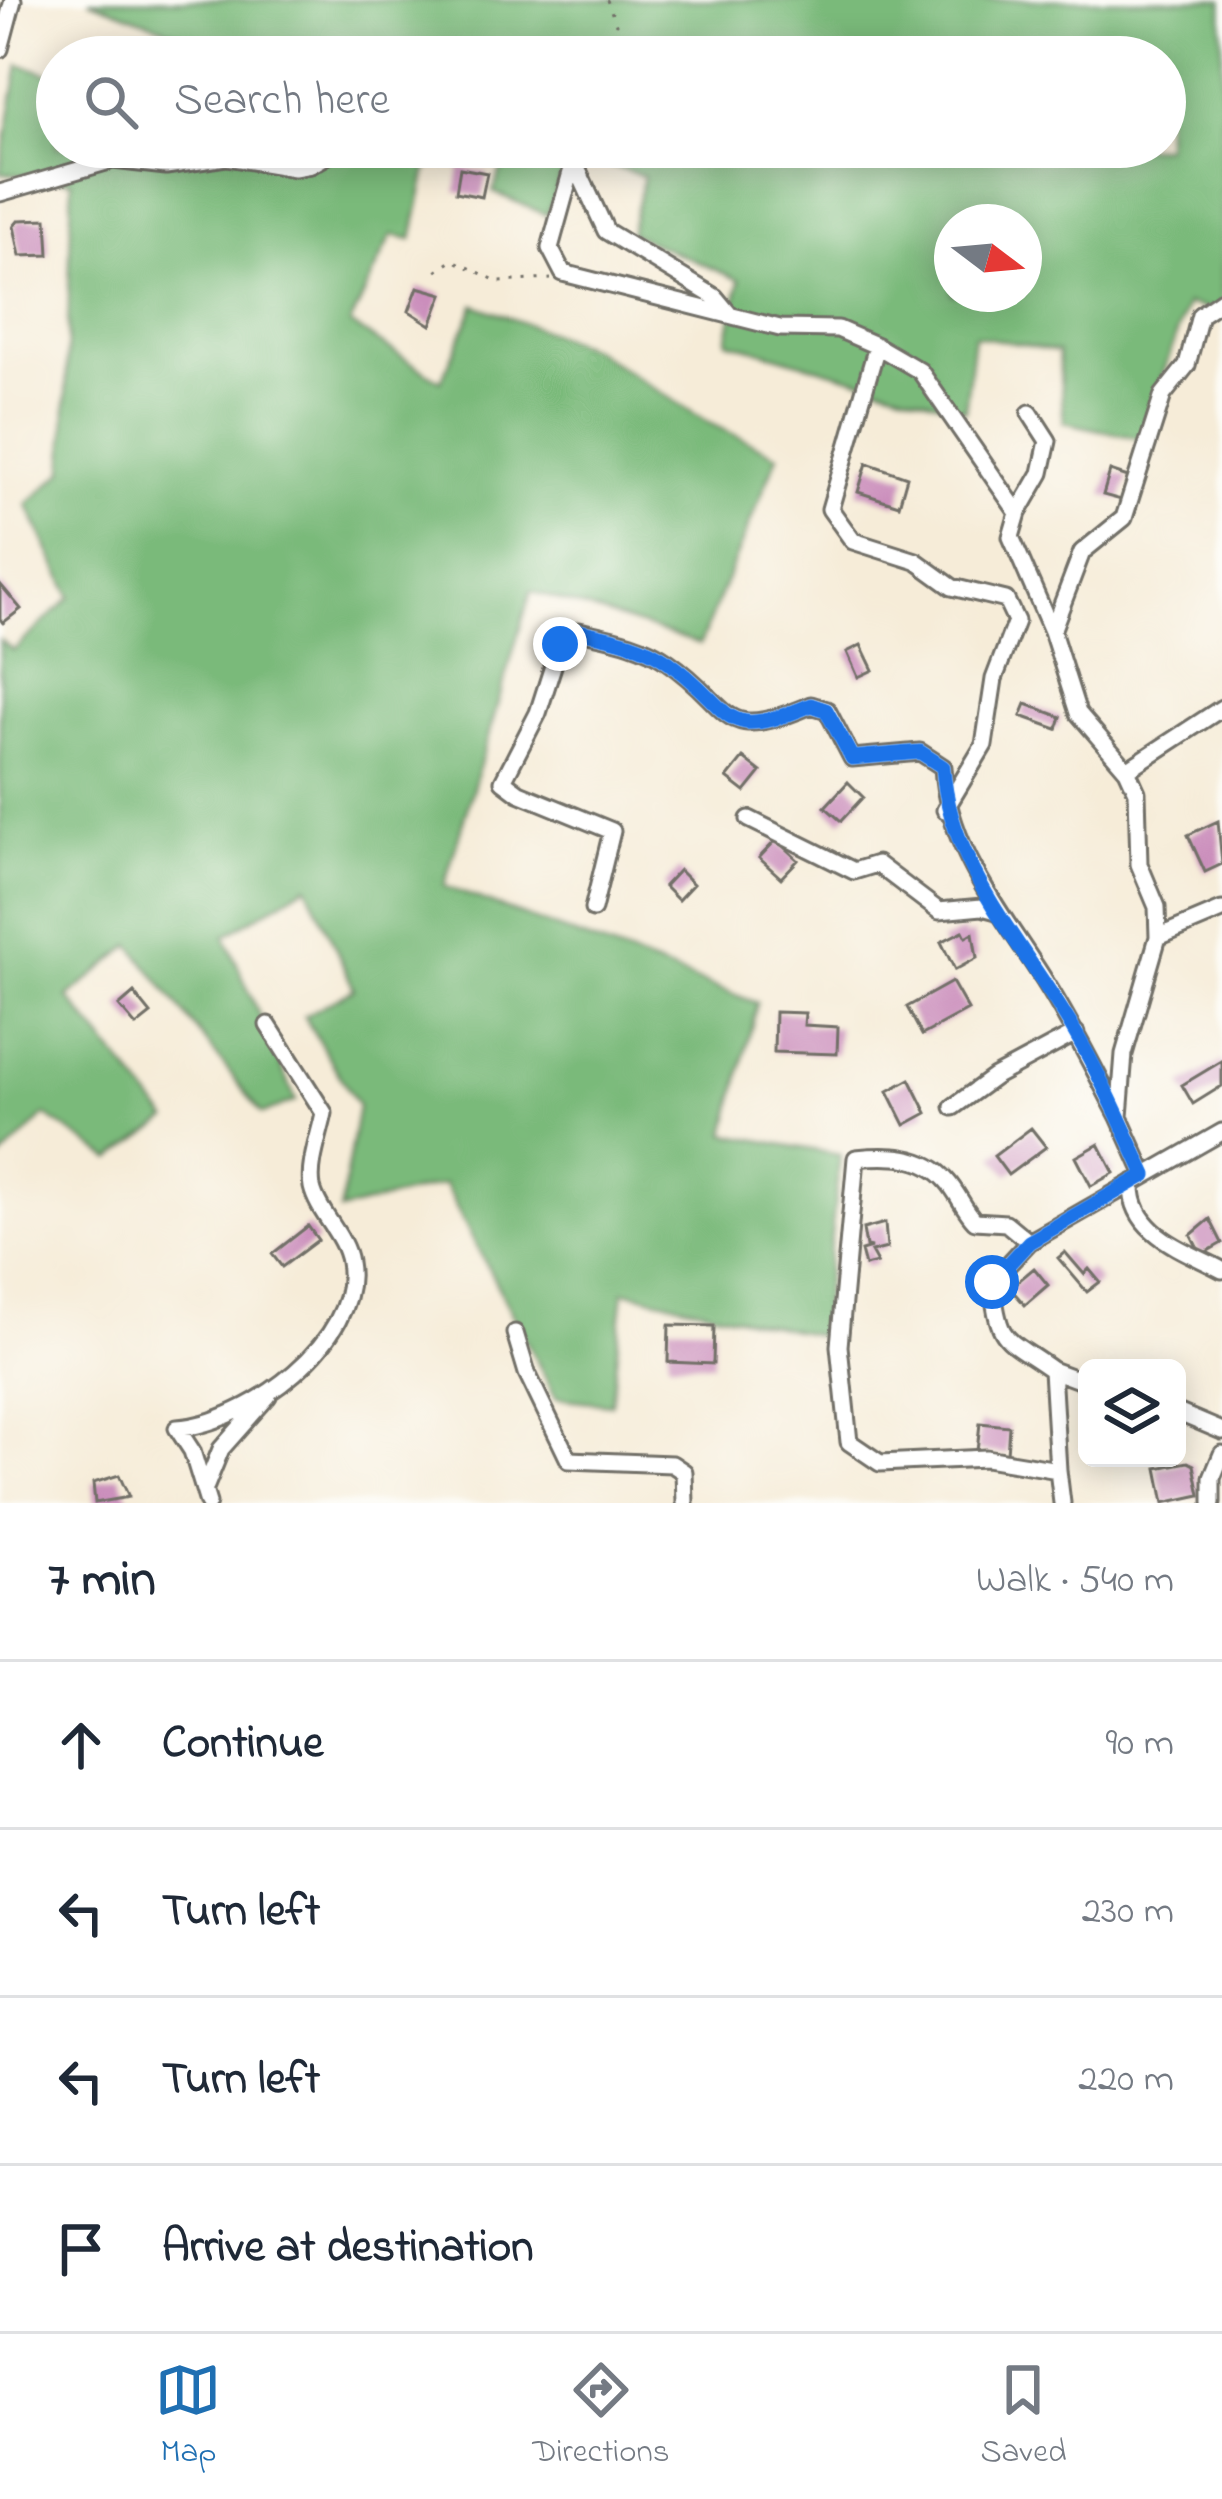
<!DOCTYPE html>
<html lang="en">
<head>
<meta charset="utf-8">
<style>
  body { margin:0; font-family:"Indie Flower",sans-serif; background:#f2f2f3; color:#1f2937 }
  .controls { position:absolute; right:36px; bottom:36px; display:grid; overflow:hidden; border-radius:18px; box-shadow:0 6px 30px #0003 }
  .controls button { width:108px; height:108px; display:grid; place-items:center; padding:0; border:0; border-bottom:3px solid #e0e1e3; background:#fff; color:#1f2937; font:60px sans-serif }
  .compass { position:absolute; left:934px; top:204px; width:108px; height:108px; border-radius:50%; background:#fff; box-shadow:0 6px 30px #0003; rotate:106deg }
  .stop { position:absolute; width:36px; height:36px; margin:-27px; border:9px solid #1a73e8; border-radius:50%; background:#fff }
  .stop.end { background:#1a73e8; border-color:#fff; box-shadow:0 3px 12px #0008 }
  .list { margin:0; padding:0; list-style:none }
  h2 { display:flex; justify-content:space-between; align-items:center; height:156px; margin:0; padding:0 48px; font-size:51px }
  h2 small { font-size:39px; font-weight:400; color:#747a83 }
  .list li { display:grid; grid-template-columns:78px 1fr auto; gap:36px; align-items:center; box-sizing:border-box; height:168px; padding:0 48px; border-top:3px solid #e0e1e3 }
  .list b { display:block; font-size:45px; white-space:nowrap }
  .list em { font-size:39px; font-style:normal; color:#747a83 }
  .icon { flex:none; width:66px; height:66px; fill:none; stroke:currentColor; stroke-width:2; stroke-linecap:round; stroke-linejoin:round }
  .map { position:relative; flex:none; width:1222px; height:1503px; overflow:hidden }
  .search { position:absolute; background:#fff; box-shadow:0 6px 30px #0003; left:36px; right:36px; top:36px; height:132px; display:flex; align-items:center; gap:30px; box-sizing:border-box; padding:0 42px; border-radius:66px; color:#747a83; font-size:45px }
  .sheet { height:828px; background:#fff }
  nav { display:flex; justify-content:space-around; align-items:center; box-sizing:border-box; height:168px; border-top:3px solid #e0e1e3; background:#fff; font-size:33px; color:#747a83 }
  nav a { display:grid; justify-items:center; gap:6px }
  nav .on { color:#1f6fb2 }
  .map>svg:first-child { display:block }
</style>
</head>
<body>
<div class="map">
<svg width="1222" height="1503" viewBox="0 0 1222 1503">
  <rect width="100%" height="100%" fill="#fdfcf7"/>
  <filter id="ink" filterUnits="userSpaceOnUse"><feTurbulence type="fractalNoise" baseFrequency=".00833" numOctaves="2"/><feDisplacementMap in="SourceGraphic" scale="24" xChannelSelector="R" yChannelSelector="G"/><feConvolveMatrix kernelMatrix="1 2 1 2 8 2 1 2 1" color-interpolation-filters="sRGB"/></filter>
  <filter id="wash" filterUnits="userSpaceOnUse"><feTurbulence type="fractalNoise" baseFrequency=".004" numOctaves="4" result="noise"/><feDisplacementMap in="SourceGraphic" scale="48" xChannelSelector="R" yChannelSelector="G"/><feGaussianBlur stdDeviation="2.7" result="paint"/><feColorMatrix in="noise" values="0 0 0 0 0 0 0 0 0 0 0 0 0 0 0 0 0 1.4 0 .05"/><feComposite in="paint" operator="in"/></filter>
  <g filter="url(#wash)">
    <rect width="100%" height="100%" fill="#f6ecd8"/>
    <path fill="#7aba7a" stroke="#527252" stroke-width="3" fill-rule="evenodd" d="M89 0H1222V313L1187 304 1141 439 1064 422 1058 352 974 335 965 410 727 341 740 280 630 233 644 176 570 154 547 215 493 192 510 147H1165V57H178L193 39ZM952 222H1024V294H952Z
      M19 64 57 76V147H432L412 239 392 235 350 324 441 381 475 305 591 348 709 423 778 455 700 644 531 591 444 886 757 1003 726 1134 840 1155 820 1336 624 1291 611 1404 556 1398 444 1184 340 1211 358 1106 304 1016 354 989 307 885 225 936 296 1101 262 1114 131 945 68 997 168 1120 111 1159 45 1115 0 1160V640L13 651 71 597 27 504 64 471 72 181 0 173Z"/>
    <g id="blocks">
      <path fill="#cb8ebc" d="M460 168 487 173 482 197 456 192Z
        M47 219 49 255 20 256 14 226 19 220Z
        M418 287 443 294 431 325 409 311Z
        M867 463 907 477 899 505 858 492Z
        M1110 471 1128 477 1121 500 1103 495Z
        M0 584 21 609 3 623 0 619Z
        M861 645 873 670 858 677 847 652Z
        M1026 704 1061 717 1057 729 1021 716Z
        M743 758 761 772 745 792 727 778Z
        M848 782 863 797 841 821 825 807Z
        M1218 821 1222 864 1205 872 1188 835Z
        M776 840 798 860 781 878 759 858Z
        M679 870 693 884 678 900 664 886Z
        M963 931 966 937 973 933 977 958 955 970 941 942Z
        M952 982 968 1010 922 1035 907 1007Z
        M134 993 151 1014 136 1026 119 1006Z
        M775 1012 805 1013 804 1025 838 1027 837 1054 774 1052Z
        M1222 1061V1086L1193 1104 1182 1085Z
        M910 1079 927 1113 905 1125 888 1091Z
        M1031 1128 1046 1147 1008 1175 994 1156Z
        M1099 1144 1114 1173 1091 1186 1076 1157Z
        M1210 1219 1222 1243 1201 1255 1191 1235Z
        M885 1223 887 1248 871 1252 877 1263 865 1266 861 1251 871 1248 866 1247 863 1229Z
        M308 1226 318 1240 282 1267 272 1254Z
        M1065 1252 1084 1274 1089 1269 1100 1282 1087 1292 1058 1258Z
        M1034 1268 1048 1285 1025 1305 1010 1288Z
        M669 1325 714 1326 713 1364 668 1362Z
        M980 1423 1009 1426 1007 1454 977 1451Z
        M1188 1462 1194 1465 1200 1495 1164 1503 1157 1468Z
        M119 1475 129 1497 95 1503 93 1483Z"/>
    </g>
  </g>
  <g filter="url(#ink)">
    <use href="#blocks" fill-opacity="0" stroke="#726f68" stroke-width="3"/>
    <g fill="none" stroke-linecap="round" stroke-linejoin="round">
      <defs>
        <path id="minor" d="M0 49 13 0
          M578 147 550 248 563 273 780 328 838 329 877 346 920 371 1018 513 1011 537 1052 631 1078 713 1127 770 1137 792 1139 864 1157 907 1158 937 1124 1054 1119 1117 1145 1175
          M576 166 606 231 715 297 730 315
          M0 193 113 160 166 166 226 157 294 168 311 165 342 147
          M877 346 830 509 853 541 916 561 952 587 1006 600 1016 621 994 679 984 745 945 810
          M1018 513 1041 473 1048 441 1030 413
          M1052 631 1082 552 1124 518 1163 395 1187 365 1200 315 1222 300
          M1127 770 1222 708
          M749 819 854 871 877 864 939 911 982 907 997 911
          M593 909 612 831 519 793 503 781 538 713 560 644 579 631C610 638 641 643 668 662 735 708 717 745 811 705L827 710 852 758 920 752 943 767C947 848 1002 913 1044 980 1072 1024 1095 1071 1119 1117
          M1158 937 1222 910
          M953 1107 994 1077 1076 1033
          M1132 1183C1130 1234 1185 1250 1222 1270
          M1029 1242 1222 1132
          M515 1333 527 1373 569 1460 672 1464 684 1472 685 1503
          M1052 1370 1087 1383
          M1177 1412 1222 1431
          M1058 1470 1052 1370C1005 1336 999 1347 992 1282L1029 1242 1006 1223 975 1221C963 1208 958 1193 947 1181 924 1154 887 1155 856 1158L839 1346 849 1442 880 1463 986 1458 1058 1470 1062 1503
          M206 1486 221 1449 268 1396
          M208 1503 192 1451 177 1428C247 1424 363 1340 349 1262 345 1235 318 1213 312 1187 308 1165 320 1134 324 1113L268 1025
          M1212 1503V1478L1222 1454"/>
      </defs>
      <use href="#minor" stroke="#726f68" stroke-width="21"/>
      <path stroke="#726f68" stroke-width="3" stroke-dasharray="3 9" stroke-linecap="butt" d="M607 0 616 24 610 57
        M437 271 453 260 499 282 551 279"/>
      <use href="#minor" stroke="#fff" stroke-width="15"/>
    </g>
  </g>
  <g fill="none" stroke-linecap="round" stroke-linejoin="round" filter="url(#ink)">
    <path stroke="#1a73e8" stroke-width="15" d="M560 644 579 631C611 638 641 643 668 662 735 709 718 745 811 705L826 710 852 758 920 752 943 767C948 864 1024 946 1072 1027 1100 1074 1122 1125 1145 1175L1029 1242 992 1282"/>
  </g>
</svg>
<div class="controls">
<button><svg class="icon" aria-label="layers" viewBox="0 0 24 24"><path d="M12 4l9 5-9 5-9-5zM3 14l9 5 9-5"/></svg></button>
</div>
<svg class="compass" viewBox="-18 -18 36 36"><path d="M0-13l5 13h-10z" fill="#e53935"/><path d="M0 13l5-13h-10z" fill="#747a83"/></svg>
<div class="stop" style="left:992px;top:1282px"></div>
<div class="stop end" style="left:560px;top:644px"></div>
<div class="search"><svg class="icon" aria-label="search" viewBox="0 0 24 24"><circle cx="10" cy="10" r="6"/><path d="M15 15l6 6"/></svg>Search here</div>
</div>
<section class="sheet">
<h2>7 min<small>Walk · 540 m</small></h2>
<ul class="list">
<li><svg class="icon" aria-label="ahead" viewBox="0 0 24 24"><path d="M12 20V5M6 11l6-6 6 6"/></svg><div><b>Continue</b></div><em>90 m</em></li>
<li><svg class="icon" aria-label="left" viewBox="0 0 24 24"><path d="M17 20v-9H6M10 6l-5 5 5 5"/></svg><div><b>Turn left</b></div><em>230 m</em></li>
<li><svg class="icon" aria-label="left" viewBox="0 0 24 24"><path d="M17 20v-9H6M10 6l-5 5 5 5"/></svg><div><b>Turn left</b></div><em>220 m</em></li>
<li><svg class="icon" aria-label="arrive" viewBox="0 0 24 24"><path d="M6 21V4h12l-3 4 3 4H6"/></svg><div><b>Arrive at destination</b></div></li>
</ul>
</section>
<nav>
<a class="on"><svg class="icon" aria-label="map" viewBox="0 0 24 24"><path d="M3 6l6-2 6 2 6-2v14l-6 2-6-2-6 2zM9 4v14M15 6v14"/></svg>Map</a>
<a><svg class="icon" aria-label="directions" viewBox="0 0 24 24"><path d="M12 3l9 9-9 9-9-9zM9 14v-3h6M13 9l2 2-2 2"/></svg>Directions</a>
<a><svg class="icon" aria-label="saved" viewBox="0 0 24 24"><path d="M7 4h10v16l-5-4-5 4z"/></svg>Saved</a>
</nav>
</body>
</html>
